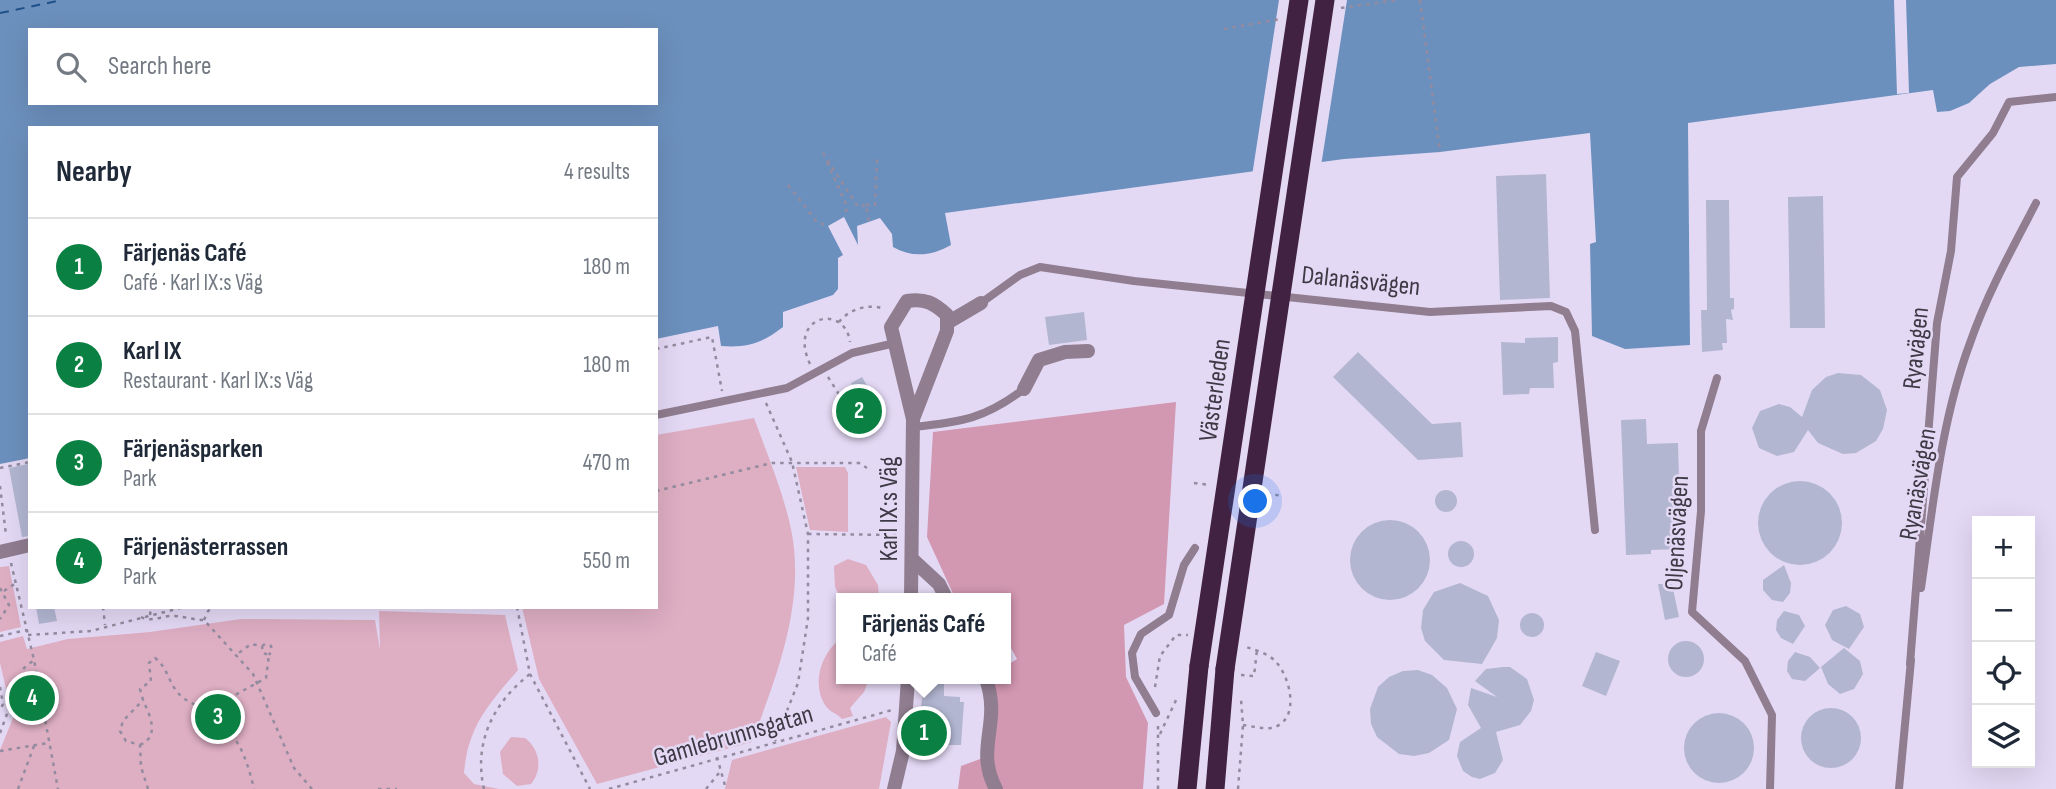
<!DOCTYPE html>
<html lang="en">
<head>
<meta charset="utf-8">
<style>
  body { margin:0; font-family:"Sofia Sans Condensed",sans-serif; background:#f2f2f3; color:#1f2937 }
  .controls { position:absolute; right:21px; bottom:21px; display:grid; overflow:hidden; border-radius:0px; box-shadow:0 7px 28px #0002 }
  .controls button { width:63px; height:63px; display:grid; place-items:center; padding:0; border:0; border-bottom:2px solid #e0e1e3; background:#fff; color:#1f2937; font:35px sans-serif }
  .you { position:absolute; left:1256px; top:502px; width:24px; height:24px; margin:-18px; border:5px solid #fff; border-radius:50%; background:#1a73e8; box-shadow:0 0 0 10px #1a73e833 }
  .badge { display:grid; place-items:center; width:46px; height:46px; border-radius:50%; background:#0b8043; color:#fff; font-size:23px; font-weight:700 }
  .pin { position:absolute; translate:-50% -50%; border:4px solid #fff; box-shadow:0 2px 7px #0006 }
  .popup { position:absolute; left:836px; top:593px; width:175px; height:91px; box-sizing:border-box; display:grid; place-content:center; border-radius:0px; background:#fff; filter:drop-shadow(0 2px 5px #0005); font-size:23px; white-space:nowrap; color:#747a83 }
  .popup b { font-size:26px; color:#1f2937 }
  .popup::after { content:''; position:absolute; left:50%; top:100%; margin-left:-14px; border:14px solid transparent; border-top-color:#fff }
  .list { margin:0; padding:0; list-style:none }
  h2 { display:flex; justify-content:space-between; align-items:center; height:91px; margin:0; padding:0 28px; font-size:30px }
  h2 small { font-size:23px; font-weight:400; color:#747a83 }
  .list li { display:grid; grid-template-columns:46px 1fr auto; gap:21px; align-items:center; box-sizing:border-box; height:98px; padding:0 28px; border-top:2px solid #e0e1e3 }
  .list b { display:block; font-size:26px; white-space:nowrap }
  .list p { margin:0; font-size:23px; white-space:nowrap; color:#747a83 }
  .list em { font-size:23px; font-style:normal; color:#747a83 }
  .icon { flex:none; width:38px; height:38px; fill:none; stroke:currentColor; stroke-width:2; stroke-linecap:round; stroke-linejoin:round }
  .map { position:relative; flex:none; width:2056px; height:789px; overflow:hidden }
  .search { position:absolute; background:#fff; box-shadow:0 7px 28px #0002; left:28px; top:28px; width:630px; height:77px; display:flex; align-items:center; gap:18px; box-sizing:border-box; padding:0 24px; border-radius:0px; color:#747a83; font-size:26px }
  .panel { position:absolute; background:#fff; box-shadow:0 7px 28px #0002; left:28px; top:126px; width:630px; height:483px; border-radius:0px }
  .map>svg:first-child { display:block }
</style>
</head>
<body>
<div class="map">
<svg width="2056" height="789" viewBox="0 0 2056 789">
  <rect width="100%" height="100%" fill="#e4d9f5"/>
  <path fill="#deaec3" d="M754 418C767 454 783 491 791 529 806 602 777 675 752 742L597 784 539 679 522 607H656V435Z
    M796 467H845L848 473V532L810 530Z
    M848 559 866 565 878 585 879 598 841 599 835 587 834 566Z
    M9 566 21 627 0 632V567Z
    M379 611 505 615 518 670C489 704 468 726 464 773L474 784 499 789H0V750L13 718 0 663V642L23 636 27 649 68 639 150 632 241 619 375 620 380 650Z
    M842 638V679H869L864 692 850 708 853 716 842 719C837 713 829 712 825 705 811 683 822 651 842 638Z
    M886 717 891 722 879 789H725L732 760Z
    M511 737 525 738C540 749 543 770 531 784L517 786 503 774 500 752Z"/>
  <path fill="#d297b1" d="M1176 402 1164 604 1124 625 1126 677 1148 723 1143 789H958L961 766 994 754 995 679H1006V666L1017 659 1006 639V598H955L927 537 933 432Z"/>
  <path fill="#6c90bd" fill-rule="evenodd" d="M0 0H2056V64L2019 67 1990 84 1969 103 1950 111 1937 112 1933 90 1688 123 1690 345 1625 349 1592 336 1590 244 1596 242 1590 133 1440 152 1344 159 945 213 951 245C932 256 912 258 893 247L892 234 880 218 857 226 858 245 844 217 828 226 843 255 838 258V289L833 295 783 312V327C762 343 748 348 721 346L718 326 656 339V128H30V458L0 464ZM30 30H656V103H30Z"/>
  <path fill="#e4d9f5" d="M1279 0H1347L1321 166 1252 176Z
    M1894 0H1906L1909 93 1897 94Z"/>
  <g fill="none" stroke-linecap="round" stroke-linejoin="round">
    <path stroke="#1e5089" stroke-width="2" stroke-dasharray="9 7" stroke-linecap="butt" d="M0 13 62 0"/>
  </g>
  <path fill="#b2b6d1" d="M1546 174 1550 298 1500 300 1496 176Z
    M1823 196 1825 328H1790L1788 197Z
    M1706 200H1729L1730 298H1734V309L1731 310 1733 320 1726 319 1727 343H1722L1723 350 1702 352 1701 310H1707Z
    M1084 312 1087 340 1049 345 1045 317Z
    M1558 337V362L1553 363 1554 388H1530L1529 394 1503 395 1501 342 1525 343V338Z
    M1358 352 1432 424 1461 422 1463 457 1418 460 1333 377Z
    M1838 373 1861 375 1880 390 1887 410 1883 429 1876 441 1856 453 1843 454 1818 443 1808 430 1794 452 1777 456 1759 448 1752 428 1760 411 1779 404 1790 407 1802 417 1812 390 1826 377Z
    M862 377 883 413 849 433 835 409 859 396 851 383Z
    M1646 419 1647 444 1678 443 1681 549 1651 550V554L1626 555 1621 420Z
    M28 464 30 536 22 537 9 468Z
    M1758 523a42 42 0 1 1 84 0a42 42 0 1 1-84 0Z
    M1435 501a11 11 0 1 1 22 0a11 11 0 1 1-22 0Z
    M1350 560a40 40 0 1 1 80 0a40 40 0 1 1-80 0Z
    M1448 554a13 13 0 1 1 26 0a13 13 0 1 1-26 0Z
    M1784 565 1791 583 1790 593 1783 602 1772 600 1763 590V580Z
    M1460 583 1488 596 1499 620 1497 638 1482 664 1444 660 1425 641 1421 628 1423 610 1434 592Z
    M1658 584H1672L1679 617 1665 620Z
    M1846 606 1860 614 1864 627 1849 649 1832 640 1825 625 1833 610Z
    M36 607H54L57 621 39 624Z
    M1784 611 1799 615 1805 626 1793 644 1781 638 1776 630 1777 620Z
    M1520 625a12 12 0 1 1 24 0a12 12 0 1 1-24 0Z
    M1668 659a18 18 0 1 1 36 0a18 18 0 1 1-36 0Z
    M1844 648 1860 661 1863 674 1854 689 1840 694 1828 684 1821 667Z
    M1596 652 1620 661 1606 696 1582 686Z
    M1795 652 1810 657 1820 668 1805 681 1792 679 1787 671 1788 661Z
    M1503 667H1510L1527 679 1534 700 1531 711 1520 725 1496 732 1503 760 1495 773 1480 779 1472 777 1463 771 1457 756 1460 742 1481 728 1468 705 1471 688 1497 697 1475 681 1486 669Z
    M1418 670 1432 675 1447 688 1457 709 1449 740 1429 753 1414 756 1399 754 1377 737 1371 724 1370 709 1378 687 1389 677 1403 671Z
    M924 682H944V696L960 697V702H964L961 745H947V749H916Z
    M1801 738a30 30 0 1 1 60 0a30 30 0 1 1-60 0Z
    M1684 748a35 35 0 1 1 70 0a35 35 0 1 1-70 0Z"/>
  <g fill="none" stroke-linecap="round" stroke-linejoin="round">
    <path stroke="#938b9f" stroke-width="2.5" stroke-dasharray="3.5 5" stroke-linecap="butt" d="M1420 0 1440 152
      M1341 8 1397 0
      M1224 29 1280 19
      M823 153 858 207 866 205 869 222
      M827 162 847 206 845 217
      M788 185 817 222 828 226
      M866 205H875L877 158
      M839 322C849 309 869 303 884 309
      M656 349 712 337 722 391
      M810 364C787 315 845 303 850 342
      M828 377 842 399
      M766 403 792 462 808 534V618L798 683 775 741
      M0 468 30 462
      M1194 483 1210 485
      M0 486 6 535
      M656 491 772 463H859L867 468
      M1267 493 1282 496
      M808 534 896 535
      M11 563 34 660 58 789
      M0 588 9 605 0 619
      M4 591 16 583
      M103 607 105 625
      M517 607 530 674 590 789
      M150 615 151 607
      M141 617C151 622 159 617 170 616 180 615 192 620 204 620L253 674 294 768 312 789
      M204 620 208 611 215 607
      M28 635 91 631 184 607
      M0 636 27 630
      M262 646 265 644 271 646 272 650 269 655
      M1241 675 1254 676 1257 650
      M0 687 3 704 0 710
      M1155 687 1160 656 1176 635H1188
      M206 711 266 678 269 655 263 653 262 646 251 644 236 655
      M1243 725C1251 726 1262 729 1271 728 1301 722 1291 678 1276 662 1269 654 1256 650 1246 647
      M0 733 24 668 34 660
      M1160 734 1178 696
      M140 745C161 736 149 714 143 700
      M0 751 48 743
      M717 757 726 789
      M18 789 34 746
      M148 789 141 767 140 745 126 741 120 731 123 721 143 700 140 689 151 681 149 663 155 658C167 666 169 684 179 694 186 702 198 705 207 711 237 732 246 755 254 789
      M378 789H397
      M484 789C473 742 494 702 530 674
      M609 789 892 710
      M706 789 719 773
      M1158 789V725
      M1238 789 1243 725 1241 699"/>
    <path stroke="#907d90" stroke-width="8" d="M981 303 1020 275 1040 267 1134 281 1430 312 1551 306 1566 312 1575 331 1595 530
      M1717 378 1701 431V511L1692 612 1745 661 1772 715 1770 789
      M656 415 787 388 852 353 895 343
      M913 427C962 422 984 419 1024 389
      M1921 588C1933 506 1941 421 1970 343 1987 294 2012 249 2036 203
      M1910 664 1937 323 1951 251 1957 177 1993 133 2009 102 2056 97
      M1156 713 1135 677 1132 653 1141 634 1169 615 1184 565 1195 548
      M1899 789 1911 660"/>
    <path stroke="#907d90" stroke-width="14" d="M947 323 981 303
      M1024 389 1039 360 1065 352 1088 351
      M0 552 30 545
      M913 560 939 584 946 598
      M911 598 913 419 891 327 907 301C925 298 934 303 947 315V331L913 419
      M986 679C1002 724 974 748 996 789
      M894 789 903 751 908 679"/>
    <path stroke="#422242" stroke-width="19" d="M1187 789 1199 666
      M1215 789 1225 669"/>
    <path stroke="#422242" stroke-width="19" d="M1199 666 1299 0
      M1225 669 1325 0"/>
  </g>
  <g text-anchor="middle" stroke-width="5" stroke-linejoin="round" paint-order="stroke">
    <g font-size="26" fill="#3e3a45" stroke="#e4d9f5">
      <text transform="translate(1361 280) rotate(6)" y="9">Dalanäsvägen</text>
      <text transform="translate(1915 348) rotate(-84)" y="9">Ryavägen</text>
      <text transform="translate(1214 390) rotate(-82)" y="9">Västerleden</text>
      <text transform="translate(1917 484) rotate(-80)" y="9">Ryanäsvägen</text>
      <text transform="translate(888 509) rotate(-90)" y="9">Karl IX:s Väg</text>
      <text transform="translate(1676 533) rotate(-87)" y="9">Oljenäsvägen</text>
      <text transform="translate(733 735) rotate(-16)" y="9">Gamlebrunnsgatan</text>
    </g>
  </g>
</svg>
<div class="controls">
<button>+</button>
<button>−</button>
<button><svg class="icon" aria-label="locate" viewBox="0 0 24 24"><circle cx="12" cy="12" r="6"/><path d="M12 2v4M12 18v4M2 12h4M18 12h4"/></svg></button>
<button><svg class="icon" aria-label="layers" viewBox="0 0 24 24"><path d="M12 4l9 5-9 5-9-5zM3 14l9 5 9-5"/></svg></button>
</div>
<div class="you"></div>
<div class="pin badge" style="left:924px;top:733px">1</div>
<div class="popup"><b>Färjenäs Café</b>Café</div>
<div class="pin badge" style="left:859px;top:411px">2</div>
<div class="pin badge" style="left:218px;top:717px">3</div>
<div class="pin badge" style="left:32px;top:698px">4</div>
<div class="search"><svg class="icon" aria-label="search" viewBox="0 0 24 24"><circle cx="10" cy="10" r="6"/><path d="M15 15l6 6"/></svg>Search here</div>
<section class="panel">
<h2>Nearby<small>4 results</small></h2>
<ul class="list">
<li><span class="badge">1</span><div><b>Färjenäs Café</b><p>Café · Karl IX:s Väg</p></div><em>180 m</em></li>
<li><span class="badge">2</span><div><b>Karl IX</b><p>Restaurant · Karl IX:s Väg</p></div><em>180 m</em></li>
<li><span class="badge">3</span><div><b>Färjenäsparken</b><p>Park</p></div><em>470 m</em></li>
<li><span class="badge">4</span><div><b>Färjenästerrassen</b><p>Park</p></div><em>550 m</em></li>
</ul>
</section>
</div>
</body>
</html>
